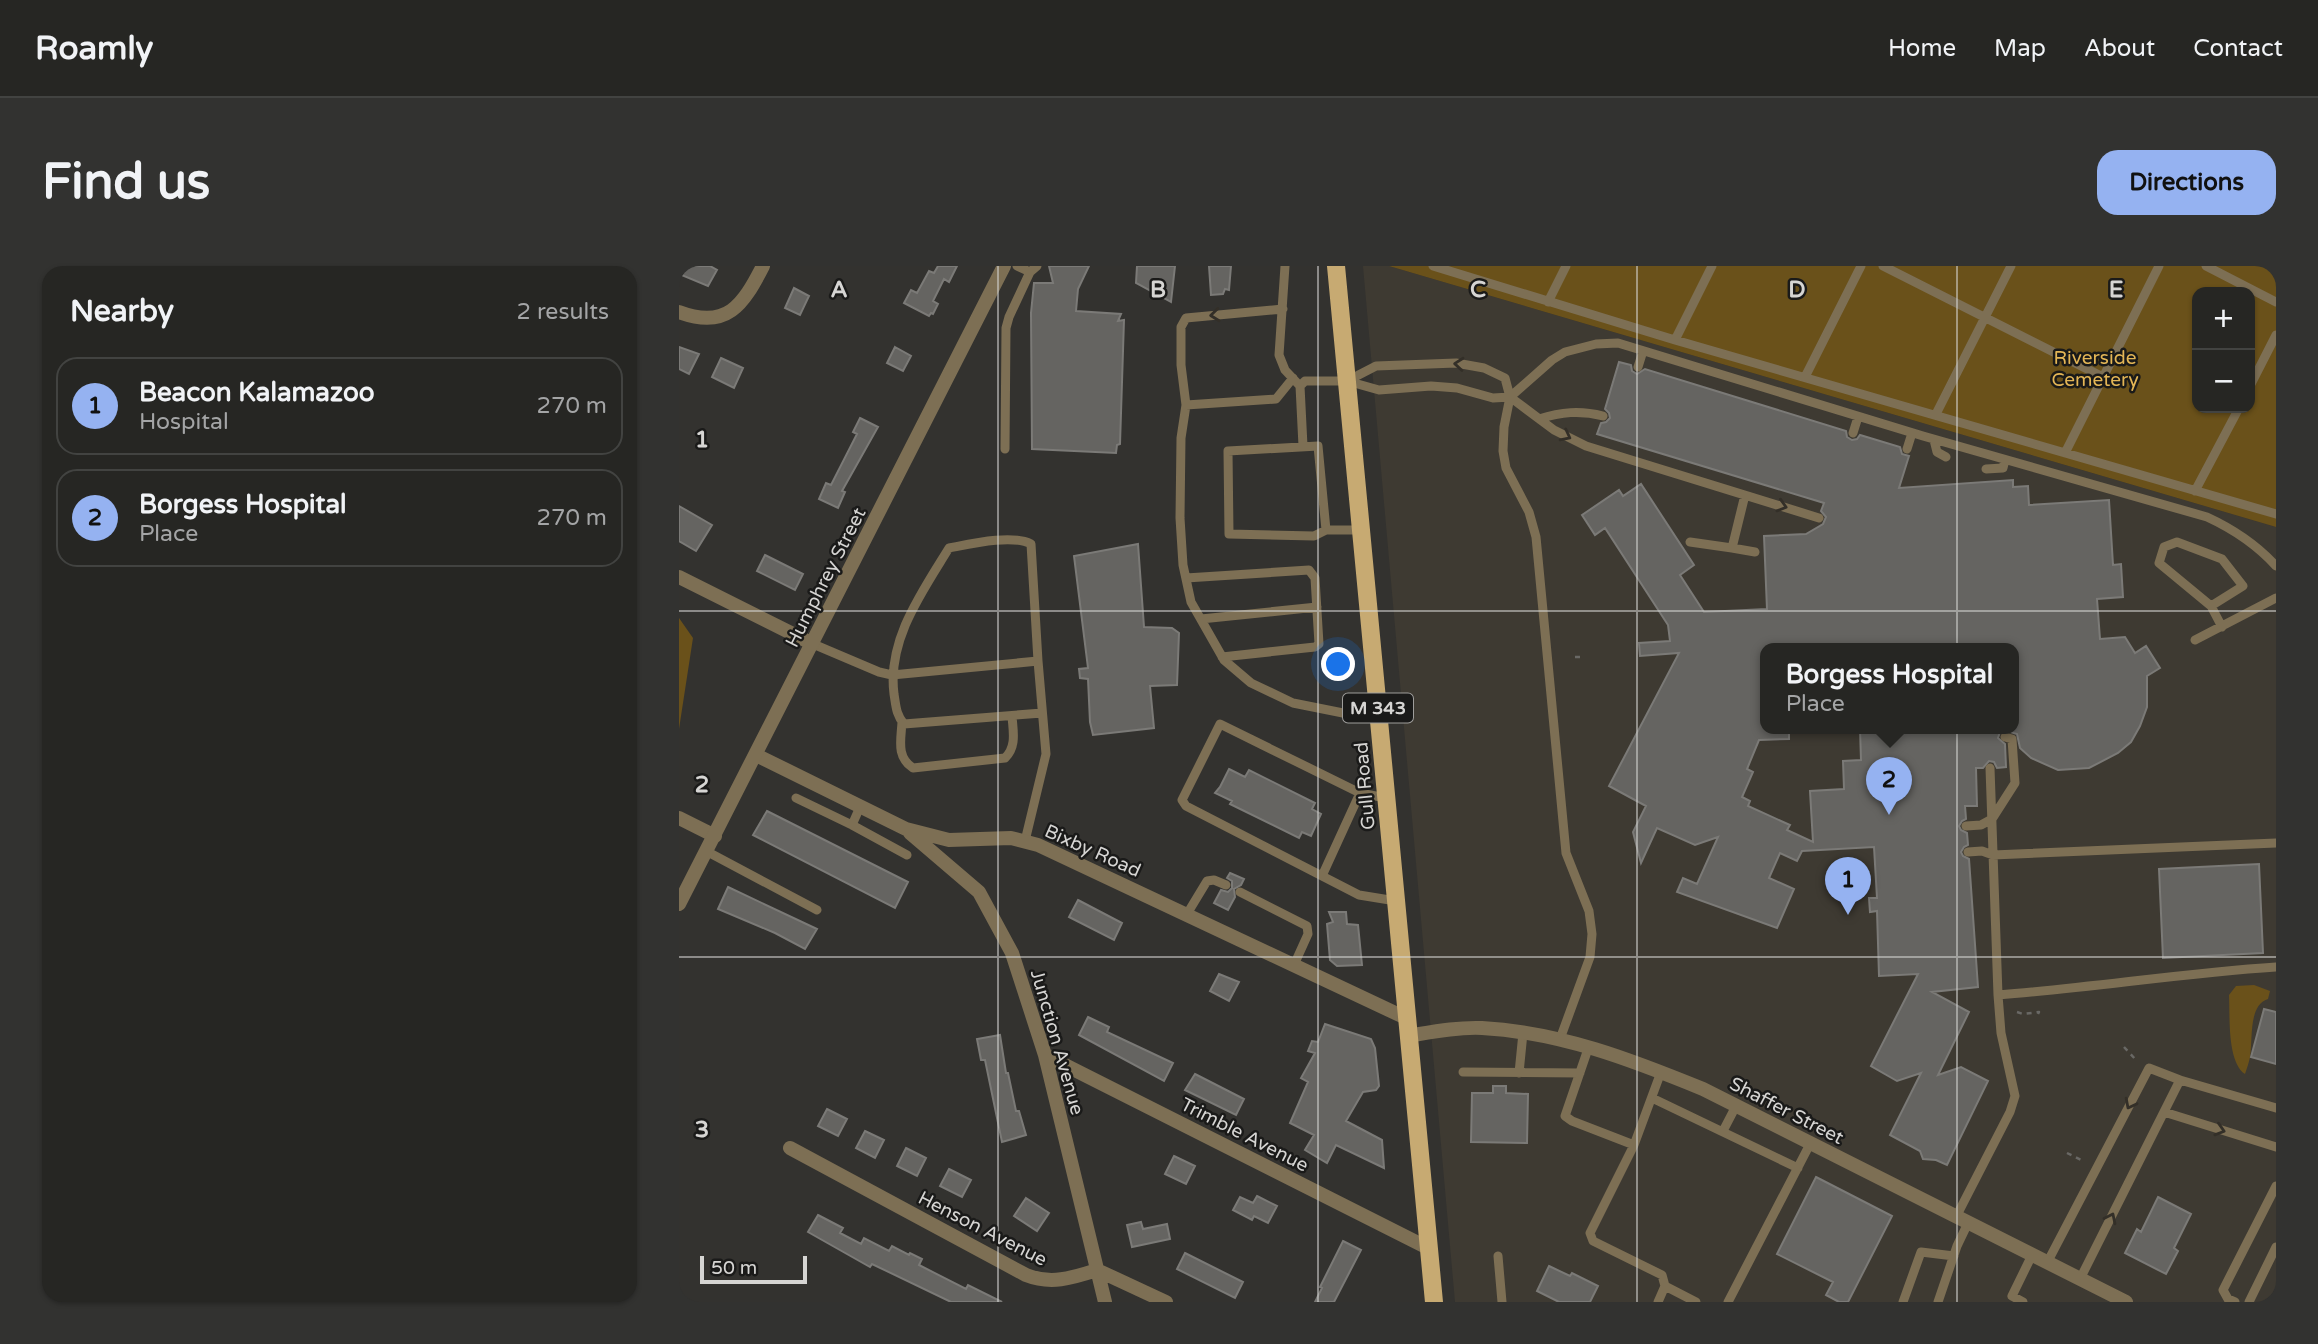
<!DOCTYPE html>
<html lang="en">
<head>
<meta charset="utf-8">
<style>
  body { margin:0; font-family:"Varela Round",sans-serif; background:#323230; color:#f1f3f6 }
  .controls { position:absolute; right:21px; top:21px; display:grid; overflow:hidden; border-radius:14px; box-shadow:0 2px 5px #0004 }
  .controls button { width:63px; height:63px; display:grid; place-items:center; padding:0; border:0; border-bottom:2px solid #424341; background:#262623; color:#f1f3f6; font:35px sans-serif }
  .scale { position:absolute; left:21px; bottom:18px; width:107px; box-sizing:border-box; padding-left:7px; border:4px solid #d6d5d3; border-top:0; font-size:19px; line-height:24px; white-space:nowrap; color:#d6d5d3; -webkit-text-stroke:5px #1a1a19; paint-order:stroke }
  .you { position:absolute; left:660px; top:399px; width:24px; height:24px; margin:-18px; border:5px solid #fff; border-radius:50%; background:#1a73e8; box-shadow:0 0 0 10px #1a73e833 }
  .badge { display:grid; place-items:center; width:46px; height:46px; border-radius:50%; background:#95b2f1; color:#111; font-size:23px; font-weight:700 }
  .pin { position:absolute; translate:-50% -58px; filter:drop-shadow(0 2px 4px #0008) }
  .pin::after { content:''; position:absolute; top:37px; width:24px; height:21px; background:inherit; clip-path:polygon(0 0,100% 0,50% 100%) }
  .popup { position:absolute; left:1081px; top:377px; width:259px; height:91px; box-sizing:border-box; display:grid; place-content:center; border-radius:14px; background:#262623; filter:drop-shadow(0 2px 5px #0005); font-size:23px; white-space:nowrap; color:#a4a5a6 }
  .popup b { font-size:26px; color:#f1f3f6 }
  .popup::after { content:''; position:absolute; left:50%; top:100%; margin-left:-14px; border:14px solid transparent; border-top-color:#262623 }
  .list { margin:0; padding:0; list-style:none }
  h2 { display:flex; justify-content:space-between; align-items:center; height:91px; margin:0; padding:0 28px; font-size:30px }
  h2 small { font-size:23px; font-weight:400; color:#a4a5a6 }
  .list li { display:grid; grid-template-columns:46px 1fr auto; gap:21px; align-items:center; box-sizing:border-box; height:98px; margin:0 14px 14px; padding:0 14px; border:2px solid #424341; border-radius:21px }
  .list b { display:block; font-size:26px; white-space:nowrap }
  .list p { margin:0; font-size:23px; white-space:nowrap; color:#a4a5a6 }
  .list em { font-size:23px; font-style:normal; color:#a4a5a6 }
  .map { position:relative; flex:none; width:1597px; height:1036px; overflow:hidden; border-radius:21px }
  header { display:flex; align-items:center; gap:42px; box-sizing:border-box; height:98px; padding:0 35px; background:#262623; border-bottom:2px solid #424341 }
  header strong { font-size:33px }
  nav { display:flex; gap:38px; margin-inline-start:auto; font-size:24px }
  .intro { display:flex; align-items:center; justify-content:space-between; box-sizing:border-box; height:168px; padding:0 42px }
  h1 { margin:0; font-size:49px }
  .button { padding:18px 32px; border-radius:21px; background:#95b2f1; color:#111; font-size:24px; font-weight:700 }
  main { display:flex; gap:42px; padding:0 42px }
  aside { flex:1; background:#262623; border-radius:21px; box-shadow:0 2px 5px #0004 }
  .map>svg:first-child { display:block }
</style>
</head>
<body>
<header>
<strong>Roamly</strong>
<nav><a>Home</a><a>Map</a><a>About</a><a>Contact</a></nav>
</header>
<div class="intro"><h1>Find us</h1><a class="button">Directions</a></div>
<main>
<aside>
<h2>Nearby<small>2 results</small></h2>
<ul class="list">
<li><span class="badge">1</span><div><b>Beacon Kalamazoo</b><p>Hospital</p></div><em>270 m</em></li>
<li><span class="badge">2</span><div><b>Borgess Hospital</b><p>Place</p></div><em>270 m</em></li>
</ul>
</aside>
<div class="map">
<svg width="1597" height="1036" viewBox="0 0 1597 1036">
  <rect width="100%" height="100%" fill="#33322f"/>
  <path fill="#3e3a32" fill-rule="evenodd" d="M684 0H710L1597 261V1036H776ZM1086 383H1334V463H1086Z"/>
  <path fill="#6a511a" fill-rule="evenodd" d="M710 0H1597V261ZM1518 26H1571V142H1518Z
    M0 352 14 372 0 463Z
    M1575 719 1591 725 1589 733C1569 739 1574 774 1571 791 1570 796 1568 802 1566 808 1548 796 1551 750 1550 729L1557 720Z"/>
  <path fill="#656461" stroke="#7b7a77" stroke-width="2" fill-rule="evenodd" d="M0 0H31L38 4 29 20 0 8Z
    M259 0H278L270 16 265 13 254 35 259 38 254 48 252 47 250 50 225 37 232 24 238 27 250 5 255 7Z
    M370 0H410L399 23 397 45 442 48 439 55 445 54 441 178 438 179 437 187 353 183 352 47 355 17H374Z
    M458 0H496L492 36 457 17Z
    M530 0H552L550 24 546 23 544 28 532 29Z
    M115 22 130 30 121 49 106 42Z
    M0 81 20 88 10 108 0 103Z
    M216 81 232 90 224 105 208 97Z
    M42 92 64 102 55 122 33 111Z
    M940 96 952 99 953 105 958 108 966 103 1167 165 1168 171 1173 174 1178 173 1181 169 1221 181 1223 188 1230 190 1220 222 1334 214V221L1349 220 1350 239 1430 234 1434 299 1442 298 1444 331 1418 333 1421 373 1446 371 1456 387 1467 380 1481 402 1468 410V441L1461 460 1452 476 1439 487 1410 502 1379 504 1352 492 1341 482 1338 468 1325 464 1321 466 1319 472 1326 478 1327 501 1318 502 1315 496 1310 495 1304 502H1297L1298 540H1286L1287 553 1283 555 1280 560 1282 564 1288 567 1289 579 1285 581 1282 586 1284 590 1290 593 1299 721 1253 726 1290 746 1259 809 1282 801 1309 815 1268 899 1257 894 1244 893 1241 885 1211 869 1242 807 1218 815 1192 800 1239 708 1200 710 1198 645 1191 646 1190 632H1198L1195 581 1123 585 1118 595 1101 587 1090 612 1115 623 1098 662 998 626 1004 612 1018 618 1039 571 1016 579 978 562 962 597 954 566 967 540 930 520 1000 387 961 390 960 377 991 375 989 359 926 262 916 269 903 249 940 224 944 230 962 218 1015 299 1001 309 1025 346 1088 343 1085 270 1127 268 1144 258 1147 251 1142 245 1145 237 918 168 922 157 927 156 931 152 930 147 926 143ZM1086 383H1334V463H1181L1182 494 1164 495 1165 523 1131 525 1134 576 1108 564 1111 559 1069 540 1071 535 1063 531 1074 506 1068 503 1080 474 1110 473V463H1086Z
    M181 152 199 161 163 225 166 226 159 242 140 233 147 217 152 219 178 168 174 166Z
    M0 240 33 259 17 285 0 275Z
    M459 278 465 361 493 362 500 367 498 419 471 420 475 462 414 469 411 456 409 413 401 412 400 403 409 402 395 290Z
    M86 289 124 308 116 324 78 305Z
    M550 503 566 511 570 504 636 537 633 543 642 548 632 570 623 566 620 572 551 538 553 535 536 527 541 521Z
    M88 545 229 616 216 642 74 569Z
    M1580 598 1584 687 1484 692 1480 603Z
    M551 607 565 613 562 619 555 623 556 631 549 644 535 637 542 624 549 626 553 622V615L548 612Z
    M49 621 138 663 126 683 96 667 39 643Z
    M399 634 443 657 435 674 390 651Z
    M650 646H667L668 658 679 659 683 699 658 700 651 694 648 658 654 656Z
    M540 708 560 716 550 735 531 725Z
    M1585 743 1597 746V798L1572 791Z
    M409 751 430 761 428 766 494 797 485 815 400 769Z
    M646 758 692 773 696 782 700 820 697 824 684 826 667 855 703 874 705 902 657 879 648 897 626 884 635 869 611 857 629 816 622 812 636 787 629 785 633 775 639 776Z
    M321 769 327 807H329L337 845H340L347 869 323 876 306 794H302L298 773Z
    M516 808 565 833 557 849 506 824Z
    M814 820H827V827L849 828 848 877 792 876 793 827H814Z
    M148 843 168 853 159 870 139 860Z
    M186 865 205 874 196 892 177 882Z
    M227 882 247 892 238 910 218 900Z
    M495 890 516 900 507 918 486 908Z
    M270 903 292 914 283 931 261 920Z
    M1137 911 1213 950 1169 1036H1160L1147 1029 1154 1016 1098 988Z
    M578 930 598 940 589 957 575 950 573 954 554 944 561 931 574 937Z
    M1479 931 1512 948 1495 982 1499 985 1487 1008 1446 987 1458 963 1462 966Z
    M347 932 370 947 358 965 335 950Z
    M139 949 164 962 161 967 182 978 185 972 210 985 213 980 230 989 231 987 243 993 240 999 287 1023 289 1019 323 1036H272L193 998 191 1001 129 966Z
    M462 956 464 963 488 958 491 973 453 981 448 959Z
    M664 975 682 984 655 1036H636L643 1022 641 1021Z
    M506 987 564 1016 556 1032 498 1003Z
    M870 1000 891 1010 893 1007 919 1020 911 1036H880L858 1025Z"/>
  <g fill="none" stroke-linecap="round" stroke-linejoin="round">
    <path stroke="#696865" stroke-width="2.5" stroke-dasharray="5 5" stroke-linecap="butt" d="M896 391H906
      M1338 746 1344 748 1360 746 1359 748
      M1445 781 1458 795
      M1388 887 1402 894"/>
    <path stroke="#7d6f54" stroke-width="9" d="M338 0 351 6 358 0
      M606 0 600 89 606 104 621 120
      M754 0 996 74 1597 248
      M1204 0 1424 111
      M1527 0 1597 36
      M869 36 887 0
      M604 43 507 52 502 61V99L507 139 502 172 501 252 504 299 512 336 545 394 572 417 614 437 664 447 699 444
      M996 74 1033 0
      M959 101 964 85
      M1126 111 1182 0
      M668 115 697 100 777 97 805 102 826 112 831 131 825 161 824 185 827 202 850 246 857 271 887 587 910 645 913 668 911 691 881 773
      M1571 120 1597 69
      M831 131 875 164 907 180 1140 252
      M507 139 597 133 614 112
      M1257 148 1332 0
      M860 153C882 146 901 144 924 150
      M1174 167 1179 151
      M1255 174 1258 186 1267 191
      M624 180 621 120 626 115H668L700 124 752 120 778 122 814 132 831 131 873 94 886 86 917 78 939 77 1244 170 1528 251C1554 263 1577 278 1597 300
      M326 183 327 62 330 51 351 6
      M1228 183 1233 167
      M1386 187 1480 0
      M1307 203 1324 202 1326 194
      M1516 225 1560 142
      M647 264 635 270 550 268 549 185 639 180 647 264H682
      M1011 276 1053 282 1066 229
      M1053 282 1076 286
      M507 312 630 304 636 312 640 378 636 381 543 391
      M1532 340 1564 320 1543 293 1498 276 1485 281 1480 297 1532 340 1543 361
      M522 353 638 341
      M1516 374 1597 332
      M134 378 200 406 213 409 359 395 367 488 346 575
      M359 395 352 278C333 268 291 278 270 282 243 326 208 374 215 428 217 440 217 449 225 458L363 447
      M223 456C222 474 217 491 234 502L326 492C338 480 334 465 333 450
      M117 532 173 559
      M707 532 681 527 541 458 503 534 507 540 680 629 717 635
      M181 541 173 559 228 589
      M1287 560 1302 559 1313 553 1336 517 1333 473 1326 471
      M27 585 138 644
      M1289 586 1303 585 1314 589 1597 577
      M643 610 681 527
      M561 626 628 660 629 668 615 699
      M508 648 528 615 535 614 547 619
      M1319 729C1412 722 1504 707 1597 701
      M910 780 886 850 893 855 955 879 911 967 914 975 983 1009 986 1020 979 1036
      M784 806 901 807
      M840 807 844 767
      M1501 814 1597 842
      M973 832 1119 902
      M1485 846 1597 881
      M1044 865 1057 840
      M955 879 982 806
      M1277 951 1331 846 1336 830 1322 767 1319 729 1311 502
      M819 990 823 1036
      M1368 997 1470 802 1501 814 1401 1013
      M986 1020 1017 1036
      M1049 1036 1131 878
      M1224 1036 1242 986 1275 990
      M1259 1036 1278 980 1289 957
      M1344 1036 1333 1030 1353 989
      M1556 1036 1549 1033 1544 1024 1597 920
      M1570 1036 1597 981"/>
    <path stroke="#7d6f54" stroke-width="14" d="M0 46C48 64 64 39 84 0
      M0 311 134 378
      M77 489 227 563 270 574 332 572 359 579 727 752
      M0 552 36 570
      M231 567 300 626 333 687 366 789 426 1036
      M728 770C753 766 778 761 803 762 881 766 953 794 1024 823L1447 1036
      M366 789 749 982
      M111 882 347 1009C372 1019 393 1012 418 1004L487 1036"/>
    <path stroke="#7d6f54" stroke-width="14" d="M0 638 325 0"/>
    <path stroke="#c7aa72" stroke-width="18" d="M657 0 755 1036"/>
  </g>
  <defs><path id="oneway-chevron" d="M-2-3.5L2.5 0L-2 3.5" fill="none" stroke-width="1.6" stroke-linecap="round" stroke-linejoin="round" transform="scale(1.75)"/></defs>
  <g stroke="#332f28">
    <use href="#oneway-chevron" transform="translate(536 49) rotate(174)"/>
    <use href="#oneway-chevron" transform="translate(780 98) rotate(-175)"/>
    <use href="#oneway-chevron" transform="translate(887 170) rotate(27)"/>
    <use href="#oneway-chevron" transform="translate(1103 240) rotate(17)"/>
    <use href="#oneway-chevron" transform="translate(1451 838) rotate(117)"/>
    <use href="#oneway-chevron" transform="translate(1541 864) rotate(17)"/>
    <use href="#oneway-chevron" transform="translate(1432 952) rotate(-64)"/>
  </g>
  <path fill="none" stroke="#d6d5d3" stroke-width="2" stroke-opacity="0.55" d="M319 0V1036M639 0V1036M958 0V1036M1278 0V1036M0 345H1597M0 691H1597"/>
  <g text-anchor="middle" stroke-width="5" stroke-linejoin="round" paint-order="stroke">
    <rect fill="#1a1a19" stroke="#9e9d9b" stroke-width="2" x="664" y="427.5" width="70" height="29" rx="5"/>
    <g font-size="18" font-weight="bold" fill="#d6d5d3">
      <text x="699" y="448">M 343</text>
    </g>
    <g font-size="19" fill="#e4b656" stroke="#1a1a19">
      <text x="1416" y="98">Riverside<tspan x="1416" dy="22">Cemetery</tspan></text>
    </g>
    <g font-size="19" fill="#d6d5d3" stroke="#1a1a19">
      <text transform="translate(146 311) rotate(-63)" y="7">Humphrey Street</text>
      <text transform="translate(685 520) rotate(-95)" y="7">Gull Road</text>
      <text transform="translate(414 584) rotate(24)" y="7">Bixby Road</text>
      <text transform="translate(379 776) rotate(74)" y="7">Junction Avenue</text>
      <text transform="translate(1108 844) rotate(27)" y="7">Shaffer Street</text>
      <text transform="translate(566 868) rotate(27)" y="7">Trimble Avenue</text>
      <text transform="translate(304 962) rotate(27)" y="7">Henson Avenue</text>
    </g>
  </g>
  <g font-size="23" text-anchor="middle" font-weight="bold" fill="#d6d5d3" stroke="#1a1a19" stroke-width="5" stroke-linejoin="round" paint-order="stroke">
    <text x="160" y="31">A</text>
    <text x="479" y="31">B</text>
    <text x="799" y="31">C</text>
    <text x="1118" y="31">D</text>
    <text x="1437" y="31">E</text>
    <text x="23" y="181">1</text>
    <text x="23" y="526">2</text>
    <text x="23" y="871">3</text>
  </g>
</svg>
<div class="controls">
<button>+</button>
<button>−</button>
</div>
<div class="scale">50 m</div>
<div class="you"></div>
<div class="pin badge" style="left:1169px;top:649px">1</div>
<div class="pin badge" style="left:1210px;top:549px">2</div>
<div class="popup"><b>Borgess Hospital</b>Place</div>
</div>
</main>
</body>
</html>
